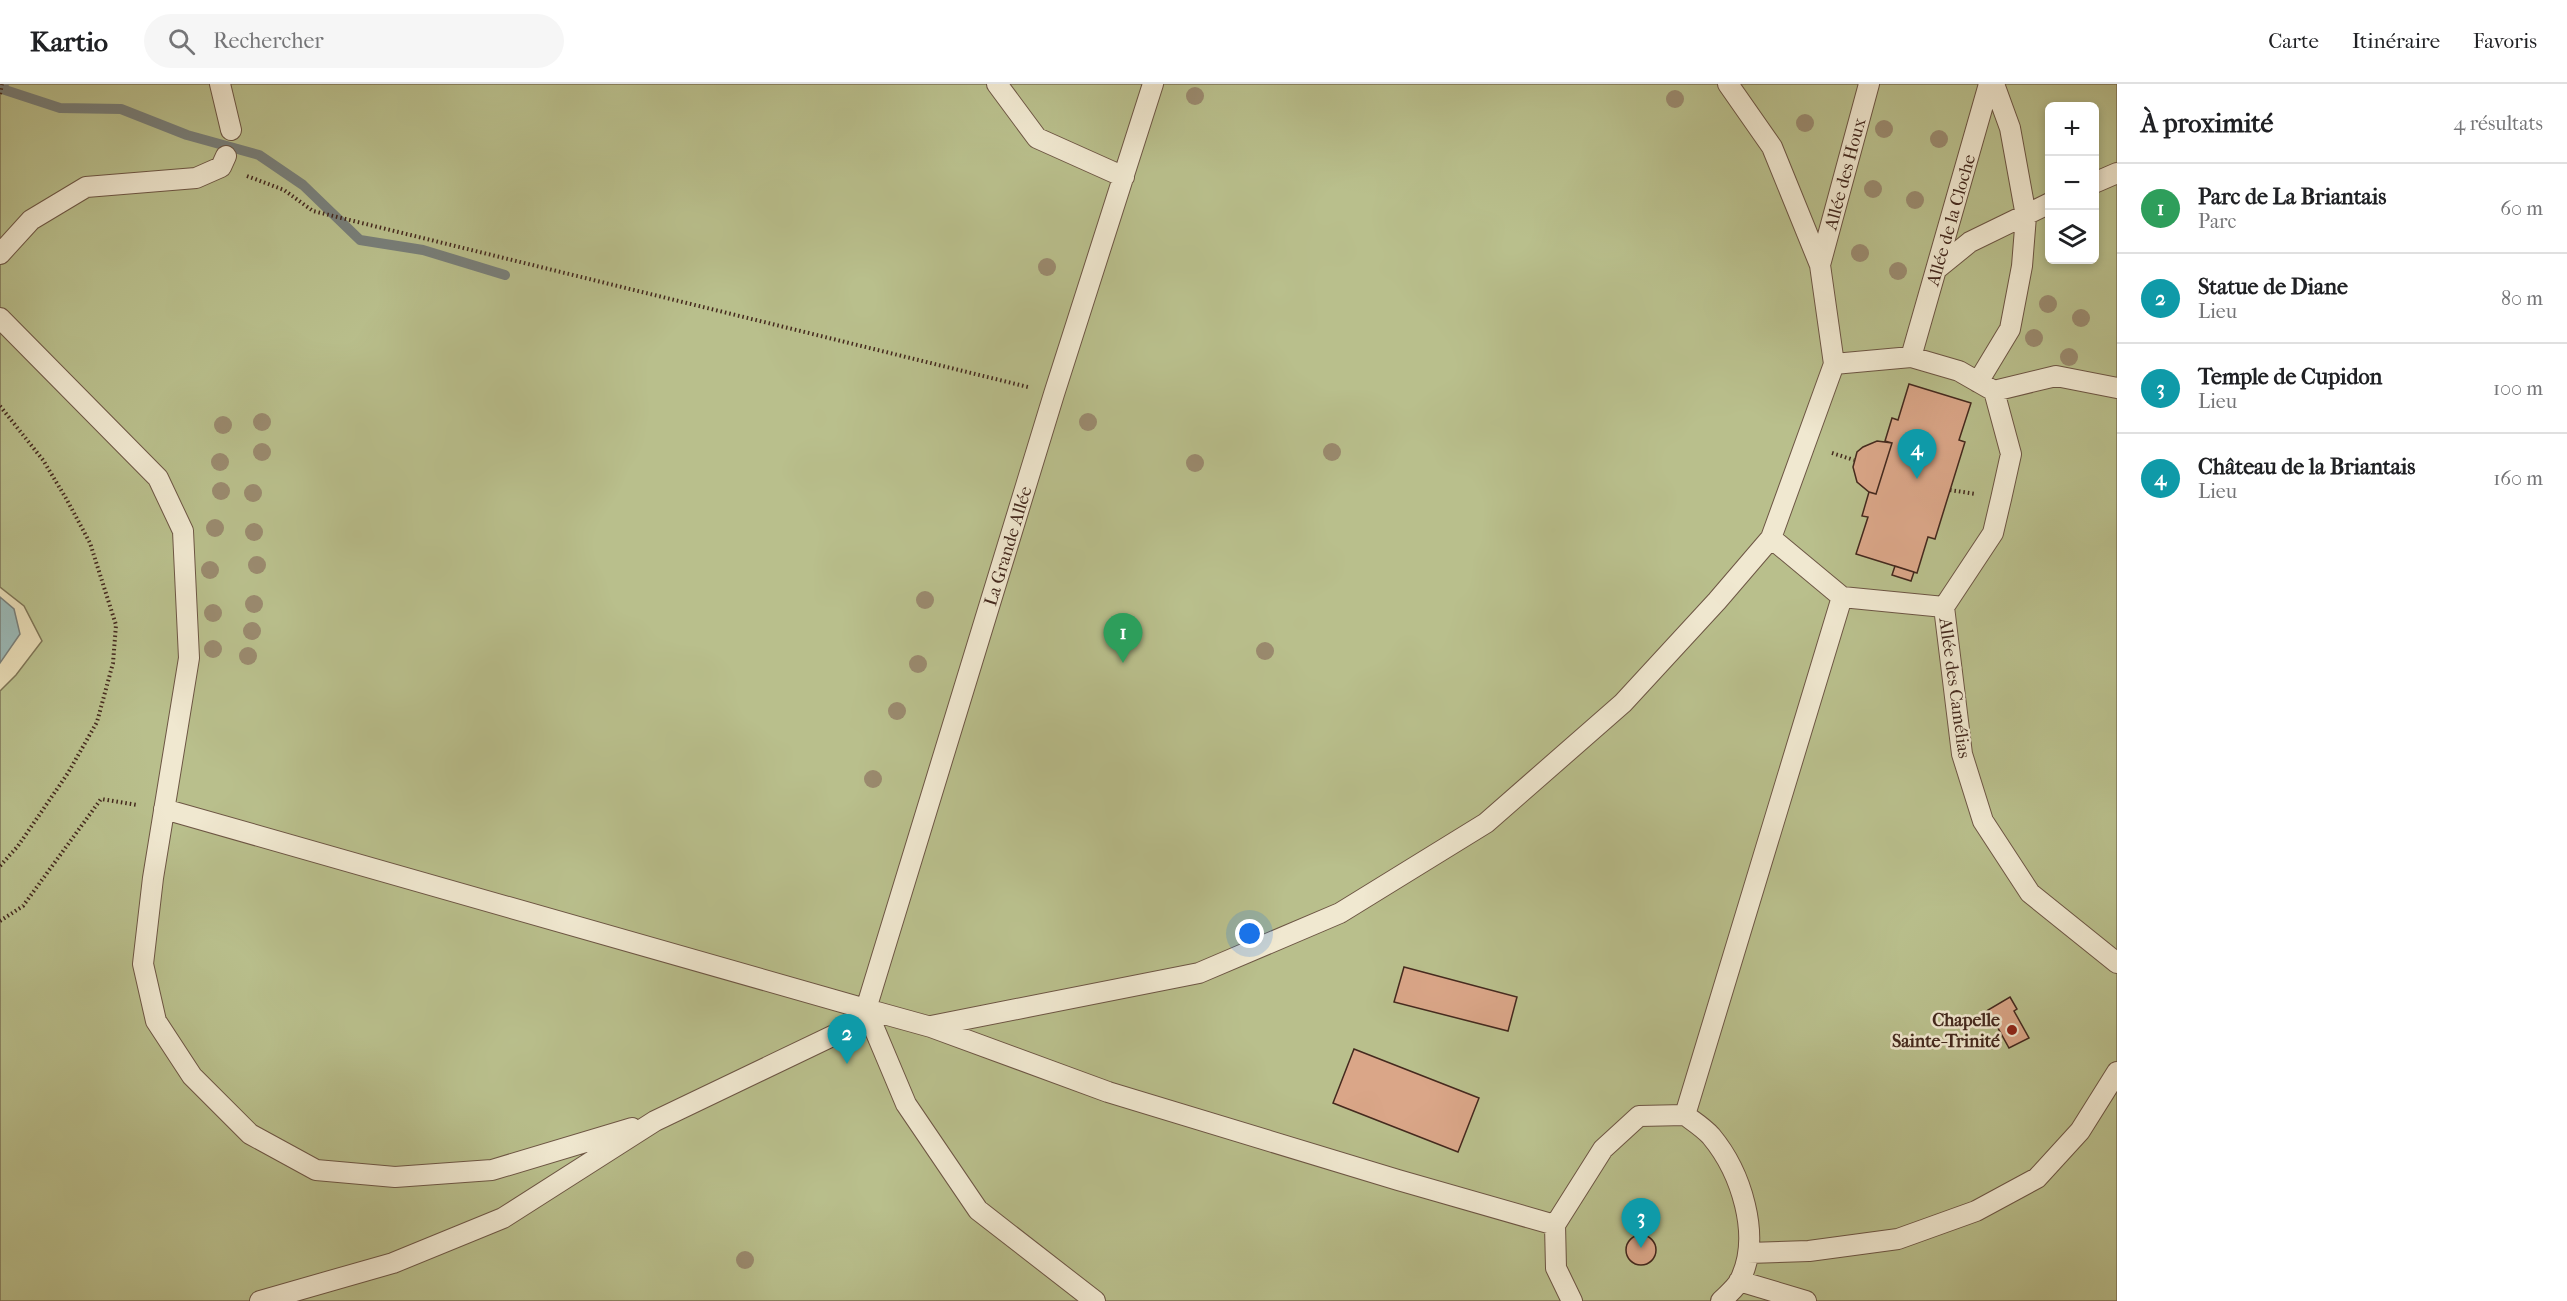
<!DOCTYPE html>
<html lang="fr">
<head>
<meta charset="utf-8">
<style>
  body { margin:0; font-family:"IM FELL French Canon",serif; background:#f6f6f6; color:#202124 }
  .controls { position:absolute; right:18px; top:18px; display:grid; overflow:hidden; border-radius:9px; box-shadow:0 3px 9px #0003 }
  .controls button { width:54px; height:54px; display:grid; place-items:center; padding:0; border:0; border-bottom:2px solid #e0e0e0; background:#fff; color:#202124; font:30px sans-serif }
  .you { position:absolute; left:1250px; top:850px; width:21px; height:21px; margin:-15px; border:4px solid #fff; border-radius:50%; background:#1a73e8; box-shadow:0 0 0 9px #1a73e833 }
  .badge { display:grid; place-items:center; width:39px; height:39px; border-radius:50%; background:#8f2418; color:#fff; font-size:20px; font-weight:700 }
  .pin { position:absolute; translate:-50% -50px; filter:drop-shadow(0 2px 3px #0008) }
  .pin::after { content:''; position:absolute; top:32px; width:21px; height:18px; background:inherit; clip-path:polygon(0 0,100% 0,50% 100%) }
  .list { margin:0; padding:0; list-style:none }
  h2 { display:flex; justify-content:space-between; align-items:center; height:78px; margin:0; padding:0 24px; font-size:26px }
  h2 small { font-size:20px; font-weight:400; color:#757577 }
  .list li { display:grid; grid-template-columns:39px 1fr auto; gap:18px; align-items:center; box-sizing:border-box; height:90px; padding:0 24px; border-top:2px solid #e0e0e0 }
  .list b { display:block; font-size:22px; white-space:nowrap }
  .list p { margin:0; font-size:20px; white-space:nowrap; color:#757577 }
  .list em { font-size:20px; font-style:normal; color:#757577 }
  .icon { flex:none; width:33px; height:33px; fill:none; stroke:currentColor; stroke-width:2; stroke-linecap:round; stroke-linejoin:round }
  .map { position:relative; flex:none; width:2117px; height:1217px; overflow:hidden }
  header { display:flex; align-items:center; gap:36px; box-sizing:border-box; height:84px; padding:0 30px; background:#fff; border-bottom:2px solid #e0e0e0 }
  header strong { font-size:28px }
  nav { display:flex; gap:33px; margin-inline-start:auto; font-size:21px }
  .search { width:420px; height:54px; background:#f6f6f6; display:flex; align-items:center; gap:15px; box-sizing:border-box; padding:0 21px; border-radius:33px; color:#757577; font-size:22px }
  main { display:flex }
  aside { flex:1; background:#fff }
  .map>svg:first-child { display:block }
</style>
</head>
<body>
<header>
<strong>Kartio</strong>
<div class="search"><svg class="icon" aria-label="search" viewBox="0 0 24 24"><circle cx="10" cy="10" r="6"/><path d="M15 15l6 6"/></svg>Rechercher</div>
<nav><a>Carte</a><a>Itinéraire</a><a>Favoris</a></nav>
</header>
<main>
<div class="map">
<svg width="2117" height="1217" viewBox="0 0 2117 1217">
  <rect width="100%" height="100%" fill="#e8dcb6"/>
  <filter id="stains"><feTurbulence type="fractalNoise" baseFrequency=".00333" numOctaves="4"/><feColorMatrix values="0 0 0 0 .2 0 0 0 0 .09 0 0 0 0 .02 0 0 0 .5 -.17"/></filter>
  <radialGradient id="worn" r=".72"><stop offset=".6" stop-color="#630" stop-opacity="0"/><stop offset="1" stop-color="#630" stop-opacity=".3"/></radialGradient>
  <path fill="#b9bf8c" stroke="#7e7455" stroke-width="1.5" fill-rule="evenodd" d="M0 0H2117V1217H0V607L16 591 42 557 24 522 0 503ZM2050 22H2094V176H2050Z"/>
  <path fill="#9ab9b7" stroke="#787f7a" stroke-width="1.5" d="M0 513 14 525 20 550 0 579Z"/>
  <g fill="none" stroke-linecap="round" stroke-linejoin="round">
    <path stroke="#787f7a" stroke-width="10" d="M4 0 2 5 60 24 121 25 187 51 259 71 303 101 360 156 423 166 505 191"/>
  </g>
  <path fill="#daa688" stroke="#44291e" stroke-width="1.5" d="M1909 300 1971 319 1959 356 1965 358 1935 455 1928 453 1917 489 1856 470 1868 433 1862 432 1869 408 1876 410 1892 359 1885 357 1892 334 1898 336Z
    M1877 357 1892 359 1876 410 1869 408 1857 398 1853 383 1857 368 1863 363Z
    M1895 482 1914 488 1911 497 1892 491Z
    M1404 883 1517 913 1508 947 1394 918Z
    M2010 913 2017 925 2014 927 2029 954 2009 964 1988 926Z
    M1354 965 1479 1014 1458 1068 1333 1019Z
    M1626 1166a15 15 0 1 1 30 0a15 15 0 1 1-30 0Z"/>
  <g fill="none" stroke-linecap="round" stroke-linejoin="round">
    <defs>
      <path id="service" d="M220 0 231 46
        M997 0 1037 54 1124 93
        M2094 99 2117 89
        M0 170 31 136 86 103 196 94 221 83 226 72
        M1820 181 1869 0
        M1938 184 1970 158 2050 119
        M0 234 158 394 183 447 189 574 153 794 143 880 156 937 192 992 250 1050 316 1086 395 1093 492 1086 632 1044
        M1911 273 1989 0
        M1834 280 1911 273 1959 287 1994 307 2011 370 2001 415 1993 449 1944 523 1842 513
        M1978 298 2010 245 2022 182 2026 132 2010 44 1994 0
        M1994 307 2056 292 2117 304
        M1944 523 1962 670 1983 737 2030 809 2117 879
        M164 725 866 925
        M866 925 1054 310 1153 0
        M866 925 906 1020 978 1126 1095 1217
        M931 942 1199 889 1340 829 1486 739 1623 619 1717 517 1771 454 1834 280 1820 181 1772 63 1728 0
        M1685 1031C1693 1037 1704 1044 1711 1052 1741 1088 1762 1152 1740 1196 1736 1204 1727 1211 1721 1217
        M1555 1141 1556 1184 1572 1217
        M1748 1169 1809 1167 1898 1155 1976 1127 2037 1094 2080 1047 2117 988
        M1739 1197 1806 1217
        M260 1217 393 1179 503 1134 655 1037 849 944 866 925 931 943 1108 1008 1398 1096 1555 1141 1603 1065 1639 1032 1685 1031 1842 513 1771 454"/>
    </defs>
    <use href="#service" stroke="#6d5644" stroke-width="22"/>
    <path stroke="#44291e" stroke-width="4" stroke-dasharray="1.5 3" stroke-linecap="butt" d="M0 10 2 0
      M247 92 284 106 313 127 1028 303
      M0 322 43 376 67 416 90 459 116 541 113 579 97 638 68 689 18 762 0 782
      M1832 369 1854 376
      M1950 406 1976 410
      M0 837 23 822 101 715 137 721"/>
    <use href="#service" stroke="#f0e8d0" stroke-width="20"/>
  </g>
  <g fill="#9a8a6e">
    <circle cx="1195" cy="12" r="9"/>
    <circle cx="1675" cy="15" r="9"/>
    <circle cx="1805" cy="39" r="9"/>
    <circle cx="1884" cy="45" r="9"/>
    <circle cx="1939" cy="55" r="9"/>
    <circle cx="1873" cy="105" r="9"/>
    <circle cx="1915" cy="116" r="9"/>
    <circle cx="1860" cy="169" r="9"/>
    <circle cx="1047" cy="183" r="9"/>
    <circle cx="1898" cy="187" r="9"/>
    <circle cx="2048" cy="220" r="9"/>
    <circle cx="2081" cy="234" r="9"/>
    <circle cx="2034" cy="254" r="9"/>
    <circle cx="2069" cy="273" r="9"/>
    <circle cx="262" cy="338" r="9"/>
    <circle cx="1088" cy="338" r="9"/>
    <circle cx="223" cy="341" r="9"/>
    <circle cx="262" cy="368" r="9"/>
    <circle cx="1332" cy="368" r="9"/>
    <circle cx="220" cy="378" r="9"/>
    <circle cx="1195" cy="379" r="9"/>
    <circle cx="221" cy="407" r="9"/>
    <circle cx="253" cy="409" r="9"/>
    <circle cx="215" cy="444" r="9"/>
    <circle cx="254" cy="448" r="9"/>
    <circle cx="257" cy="481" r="9"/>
    <circle cx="210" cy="486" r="9"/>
    <circle cx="925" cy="516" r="9"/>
    <circle cx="254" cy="520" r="9"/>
    <circle cx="213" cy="529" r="9"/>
    <circle cx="252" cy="547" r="9"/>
    <circle cx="213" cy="565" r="9"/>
    <circle cx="1265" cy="567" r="9"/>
    <circle cx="248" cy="572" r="9"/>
    <circle cx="918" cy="580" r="9"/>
    <circle cx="897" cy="627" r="9"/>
    <circle cx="873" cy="695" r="9"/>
    <circle cx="745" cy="1176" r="9"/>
  </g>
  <circle fill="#8f2418" stroke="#f0e8d0" stroke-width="2" cx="2012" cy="946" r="6"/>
  <g text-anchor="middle" stroke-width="5" stroke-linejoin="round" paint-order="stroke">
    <g font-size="18" fill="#44291e" stroke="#f0e8d0">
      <text transform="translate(1845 90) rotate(-75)" y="6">Allée des Houx</text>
      <text transform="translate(1951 136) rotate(-74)" y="6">Allée de la Cloche</text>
      <text transform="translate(1008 462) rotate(-73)" y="6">La Grande Allée</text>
      <text transform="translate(1955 604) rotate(82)" y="6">Allée des Camélias</text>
    </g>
    <g font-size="18" font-weight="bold" fill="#44291e" stroke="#f0e8d0" text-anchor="end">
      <text x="2000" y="942">Chapelle<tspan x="2000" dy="21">Sainte-Trinité</tspan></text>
    </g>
  </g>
  <rect width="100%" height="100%" filter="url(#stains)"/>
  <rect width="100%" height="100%" fill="url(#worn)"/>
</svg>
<div class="controls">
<button>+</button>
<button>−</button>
<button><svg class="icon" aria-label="layers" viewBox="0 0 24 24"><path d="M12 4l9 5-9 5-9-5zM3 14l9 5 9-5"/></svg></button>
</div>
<div class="you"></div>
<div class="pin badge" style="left:1123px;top:579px;background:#2e9e5b">1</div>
<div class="pin badge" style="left:847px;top:980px;background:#0f9aa8">2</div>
<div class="pin badge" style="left:1641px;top:1164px;background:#0f9aa8">3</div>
<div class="pin badge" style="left:1917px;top:395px;background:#0f9aa8">4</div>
</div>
<aside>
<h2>À proximité<small>4 résultats</small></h2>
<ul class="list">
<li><span class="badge" style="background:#2e9e5b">1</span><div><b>Parc de La Briantais</b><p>Parc</p></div><em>60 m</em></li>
<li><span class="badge" style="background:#0f9aa8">2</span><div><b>Statue de Diane</b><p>Lieu</p></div><em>80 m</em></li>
<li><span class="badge" style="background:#0f9aa8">3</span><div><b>Temple de Cupidon</b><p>Lieu</p></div><em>100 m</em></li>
<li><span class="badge" style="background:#0f9aa8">4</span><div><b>Château de la Briantais</b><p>Lieu</p></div><em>160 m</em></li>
</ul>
</aside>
</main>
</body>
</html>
